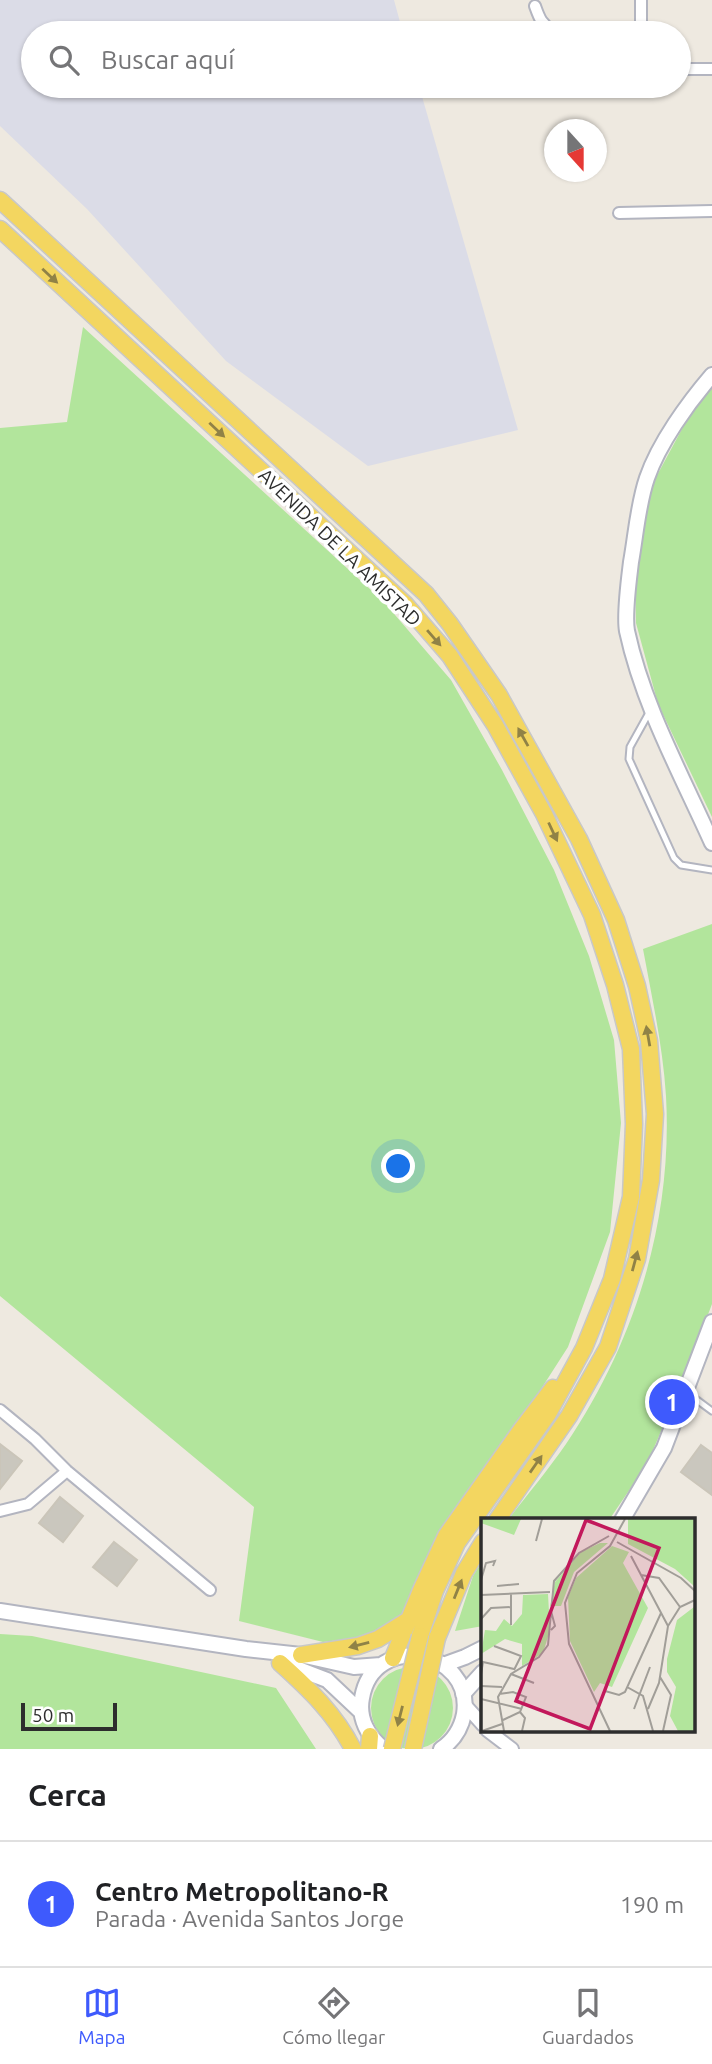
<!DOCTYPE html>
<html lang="es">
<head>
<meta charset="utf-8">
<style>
  body { margin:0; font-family:Ubuntu,sans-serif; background:#f6f6f6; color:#202124 }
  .compass { position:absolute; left:544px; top:119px; width:63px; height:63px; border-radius:50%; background:#fff; box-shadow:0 2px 5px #0004; rotate:159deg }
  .scale { position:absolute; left:21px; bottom:18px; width:96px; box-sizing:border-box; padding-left:7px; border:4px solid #2d2d2d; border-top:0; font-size:19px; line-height:24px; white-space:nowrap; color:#2d2d2d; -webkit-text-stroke:5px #fff; paint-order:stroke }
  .you { position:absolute; left:399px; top:1167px; width:24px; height:24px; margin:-18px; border:5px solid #fff; border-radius:50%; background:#1a73e8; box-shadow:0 0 0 10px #1a73e833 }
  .badge { display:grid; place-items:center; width:46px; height:46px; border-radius:50%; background:#3e5afd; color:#fff; font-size:23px; font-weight:700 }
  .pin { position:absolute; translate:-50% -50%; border:4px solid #fff; box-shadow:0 2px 7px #0006 }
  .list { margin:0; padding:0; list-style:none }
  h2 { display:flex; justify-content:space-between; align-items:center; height:91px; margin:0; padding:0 28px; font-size:30px }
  h2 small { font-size:23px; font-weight:400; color:#757577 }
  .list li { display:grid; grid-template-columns:46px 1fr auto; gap:21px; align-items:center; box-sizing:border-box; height:126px; padding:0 28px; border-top:2px solid #e0e0e0 }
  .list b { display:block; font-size:26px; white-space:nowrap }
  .list p { margin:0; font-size:23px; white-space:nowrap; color:#757577 }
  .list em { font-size:23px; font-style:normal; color:#757577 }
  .icon { flex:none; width:38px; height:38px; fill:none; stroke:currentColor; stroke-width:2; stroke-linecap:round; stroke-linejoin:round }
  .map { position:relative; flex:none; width:712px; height:1749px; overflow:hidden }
  .search { position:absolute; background:#fff; box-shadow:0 2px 5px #0004; left:21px; right:21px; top:21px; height:77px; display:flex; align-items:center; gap:18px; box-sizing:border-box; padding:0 24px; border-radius:38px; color:#757577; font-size:26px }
  .sheet { height:217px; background:#fff }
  nav { display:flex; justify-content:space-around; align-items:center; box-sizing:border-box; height:98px; border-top:2px solid #e0e0e0; background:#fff; font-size:19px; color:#757577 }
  nav a { display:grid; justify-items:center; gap:4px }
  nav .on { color:#3e5afd }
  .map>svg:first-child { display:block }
</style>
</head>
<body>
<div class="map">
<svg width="712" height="1749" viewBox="0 0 712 1749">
  <rect width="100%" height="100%" fill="#eee9e0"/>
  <path fill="#dbdce7" d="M0 0H394L403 33H33V86H419L518 430 368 466 226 361 87 209 0 126Z"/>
  <path fill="#b2e59c" d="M83 327 383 601 451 680 502 770 554 870 589 956 614 1040 621 1123 610 1232 568 1347 498 1456 404 1613 385 1627 358 1638 323 1642 239 1621 254 1507 0 1296V428L67 422Z
    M712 387V817L658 704 636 623 635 578 647 494 690 414Z
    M712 924V1304L683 1380 647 1464 609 1520H508C527 1495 548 1470 566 1444 635 1342 673 1220 666 1096 663 1047 652 998 643 949Z
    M483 1560V1626L455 1631 473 1576Z
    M0 1634 32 1636 276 1688 316 1749H0Z
    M371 1708a41 41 0 1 1 82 0a41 41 0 1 1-82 0Z"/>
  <path fill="#cac7be" stroke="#cac5b9" stroke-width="2" d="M0 1444 22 1461 0 1489Z
    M701 1445 712 1453V1495L681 1472Z
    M60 1497 83 1516 63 1542 39 1523Z
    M114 1542 137 1560 117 1586 93 1567Z"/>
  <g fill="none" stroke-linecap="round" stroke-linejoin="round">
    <defs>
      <path id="service" d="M650 711 630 747 629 759 674 858 681 865 712 870
        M685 1394 697 1400 712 1411"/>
      <path id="minor" d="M641 0V33
        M535 6C539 17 541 24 552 30L641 31
        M679 69H712
        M619 213 712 211
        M0 1410 35 1439 67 1471 210 1590
        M0 1511 28 1504 67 1471"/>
      <path id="tertiary" d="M465 1705 483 1725
        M487 1730 512 1749"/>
      <path id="secondary" d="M712 375C688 403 659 443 647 478 638 504 636 534 631 562 629 579 624 614 627 631 643 705 681 774 712 843
        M622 1520 664 1448 712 1322
        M0 1611 246 1649 301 1655 354 1667 381 1665
        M280 1662 327 1680 361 1712
        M443 1665 465 1657 483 1648
        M463 1694 483 1672
        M384 1749C368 1737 358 1718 362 1698 373 1631 474 1649 464 1714 461 1729 453 1741 441 1749"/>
      <path id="primary" d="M0 200 426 594 450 624 499 695 579 839 616 920 637 986 649 1041 655 1114 651 1180 637 1259 608 1347 569 1416 497 1520
        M0 229 405 604 450 656 495 725 544 814 592 915 615 985 631 1049 634 1124 631 1197 612 1279 584 1348 548 1414 457 1543 435 1591 420 1636
        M437 1638 464 1573 483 1542
        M301 1655 358 1646 378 1639 410 1619
        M393 1658 422 1588 446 1536 521 1430 553 1388
        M280 1663C309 1689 335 1714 353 1749
        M369 1749 370 1736"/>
    </defs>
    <use href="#service" stroke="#b3b5c0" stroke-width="9"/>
    <use href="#minor" stroke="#b3b5c0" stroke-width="14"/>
    <use href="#tertiary" stroke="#b3b5c0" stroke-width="16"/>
    <use href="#secondary" stroke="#b3b5c0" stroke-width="18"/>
    <use href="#primary" stroke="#c8c8c8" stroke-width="19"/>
    <use href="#service" stroke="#fff" stroke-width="5"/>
    <use href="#minor" stroke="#fff" stroke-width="10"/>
    <use href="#tertiary" stroke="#fff" stroke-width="12"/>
    <use href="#secondary" stroke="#fff" stroke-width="14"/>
    <use href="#primary" stroke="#f3d660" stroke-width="16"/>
    <defs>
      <path id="primary-bridge" d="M392 1749 420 1636
        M413 1749 437 1638"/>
    </defs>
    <use href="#primary-bridge" stroke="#c8c8c8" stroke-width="19" stroke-linecap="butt"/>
    <use href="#primary-bridge" stroke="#f3d660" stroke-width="16"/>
  </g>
  <defs><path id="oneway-solid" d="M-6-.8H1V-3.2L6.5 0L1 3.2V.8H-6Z" transform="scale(1.75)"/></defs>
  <g fill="#908246">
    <use href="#oneway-solid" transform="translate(50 276) rotate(43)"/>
    <use href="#oneway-solid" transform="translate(217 430) rotate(43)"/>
    <use href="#oneway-solid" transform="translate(434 638) rotate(49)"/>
    <use href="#oneway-solid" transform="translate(523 737) rotate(-119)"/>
    <use href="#oneway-solid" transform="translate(553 832) rotate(65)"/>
    <use href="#oneway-solid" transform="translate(648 1036) rotate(-100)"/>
    <use href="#oneway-solid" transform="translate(635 1261) rotate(-75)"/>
    <use href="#oneway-solid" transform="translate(536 1464) rotate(-55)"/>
    <use href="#oneway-solid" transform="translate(458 1589) rotate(-68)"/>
    <use href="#oneway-solid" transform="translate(359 1645) rotate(166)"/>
    <use href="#oneway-solid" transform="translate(400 1716) rotate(104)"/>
  </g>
  <g text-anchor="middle" stroke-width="7" stroke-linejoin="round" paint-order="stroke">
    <g font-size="19" fill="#2d2d2d" stroke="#fff">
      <text transform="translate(340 547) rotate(44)" y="7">AVENIDA DE LA AMISTAD</text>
    </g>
  </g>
  <g transform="translate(481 1518)">
    <rect width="214" height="214" fill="#eee9e0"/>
    <path d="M0 1H40L33 17 0 5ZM147 1H213V68L194 51 147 26ZM119 25H127L93 54 80 88H69L74 64 100 34ZM131 28 148 34 142 45 167 90 131 169 119 165 113 174 89 123 87 79 95 60ZM67 76 69 112 62 135 41 148V126L24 121 0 136 4 112 15 113 23 101 31 108 41 96 42 77ZM213 89V213H197L189 198 195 169 186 154V141L196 102Z" fill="#b2e59c"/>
    <path fill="none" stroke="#a19e98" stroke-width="2" d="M55 23 61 1M136 24 200 60 214 73M150 38 187 108M160 57 178 60 199 89M0 62 5 45 14 43 12 48M16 68 38 66M0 77 69 74M0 101 10 90 30 89M30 107V76M70 112 74 108 70 93M13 128 40 138 33 152M0 156 2 144 33 151M30 156 53 165M179 159 190 177 182 213M0 168 21 169M146 169 162 178 172 213M124 173 138 177 144 174 180 95M18 176 32 174 45 179 39 194 22 202M0 181 41 191M153 191 169 149M167 191 178 165 187 108 199 89 214 82M39 194 44 200 41 213M1 213 21 206M23 213 17 179 30 156 58 139 67 127 73 63 98 35 128 18M129 213 88 126 84 85 96 55 129 28 144 1"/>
    <path fill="#c2185b" fill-opacity="0.15" stroke="#c2185b" stroke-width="3.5" d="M105 2 178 30 109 211 35 183Z"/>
    <rect width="214" height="214" fill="none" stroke="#2d2d2d" stroke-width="3.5"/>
  </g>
</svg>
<svg class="compass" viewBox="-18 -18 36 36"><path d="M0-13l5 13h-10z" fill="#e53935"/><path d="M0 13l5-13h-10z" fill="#757577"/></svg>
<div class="scale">50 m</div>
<div class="you"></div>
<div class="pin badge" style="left:672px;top:1402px">1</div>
<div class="search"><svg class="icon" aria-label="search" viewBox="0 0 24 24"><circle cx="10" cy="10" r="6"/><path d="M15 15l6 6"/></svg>Buscar aquí</div>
</div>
<section class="sheet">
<h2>Cerca<small></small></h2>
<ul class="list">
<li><span class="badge">1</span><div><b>Centro Metropolitano-R</b><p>Parada · Avenida Santos Jorge</p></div><em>190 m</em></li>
</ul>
</section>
<nav>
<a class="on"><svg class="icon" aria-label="map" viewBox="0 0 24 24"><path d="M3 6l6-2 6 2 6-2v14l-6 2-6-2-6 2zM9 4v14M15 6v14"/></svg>Mapa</a>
<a><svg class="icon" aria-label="directions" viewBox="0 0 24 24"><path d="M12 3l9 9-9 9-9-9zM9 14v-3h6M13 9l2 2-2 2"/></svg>Cómo llegar</a>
<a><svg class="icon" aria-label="saved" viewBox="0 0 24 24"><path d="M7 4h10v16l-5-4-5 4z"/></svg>Guardados</a>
</nav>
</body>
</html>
